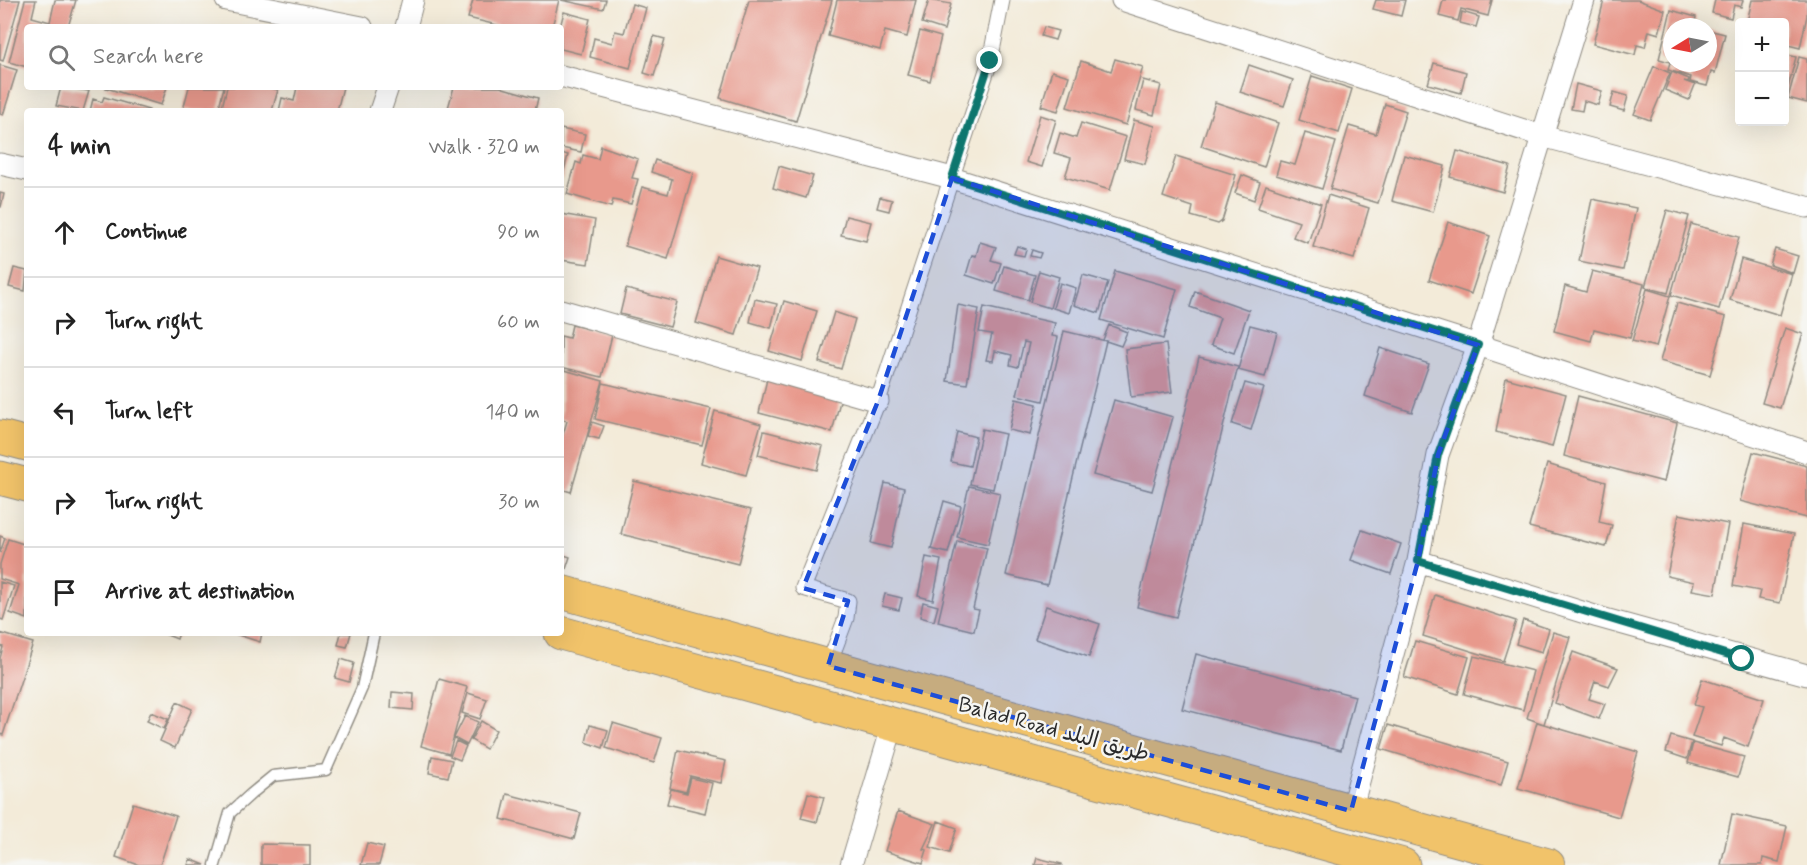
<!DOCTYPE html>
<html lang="en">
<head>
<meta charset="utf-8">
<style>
  body { margin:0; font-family:Mynerve,"Playpen Sans Arabic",sans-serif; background:#f6f6f6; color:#222 }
  .controls { position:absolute; right:18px; top:18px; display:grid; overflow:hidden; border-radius:6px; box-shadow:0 6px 24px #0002 }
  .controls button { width:54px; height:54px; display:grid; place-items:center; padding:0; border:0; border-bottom:2px solid #e0e0e0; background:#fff; color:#222; font:30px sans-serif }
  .compass { position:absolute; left:1663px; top:18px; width:54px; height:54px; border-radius:50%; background:#fff; box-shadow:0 6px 24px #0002; rotate:260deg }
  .stop { position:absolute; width:18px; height:18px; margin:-14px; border:4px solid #0f766e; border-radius:50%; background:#fff }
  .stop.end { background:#0f766e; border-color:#fff; box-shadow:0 2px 6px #0008 }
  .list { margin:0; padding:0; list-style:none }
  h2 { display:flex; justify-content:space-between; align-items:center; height:78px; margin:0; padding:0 24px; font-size:26px }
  h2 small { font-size:20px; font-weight:400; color:#767676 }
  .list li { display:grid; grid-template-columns:39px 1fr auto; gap:18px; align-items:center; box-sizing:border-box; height:90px; padding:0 24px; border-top:2px solid #e0e0e0 }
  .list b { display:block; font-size:22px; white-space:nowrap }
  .list em { font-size:20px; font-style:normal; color:#767676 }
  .icon { flex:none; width:33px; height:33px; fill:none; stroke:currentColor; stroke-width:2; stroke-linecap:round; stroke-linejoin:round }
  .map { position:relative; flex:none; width:1807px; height:865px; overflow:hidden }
  .search { position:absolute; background:#fff; box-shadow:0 6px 24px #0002; left:24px; top:24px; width:540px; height:66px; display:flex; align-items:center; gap:15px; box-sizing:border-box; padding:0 21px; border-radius:6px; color:#767676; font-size:22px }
  .panel { position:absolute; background:#fff; box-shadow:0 6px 24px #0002; left:24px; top:108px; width:540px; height:528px; border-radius:6px }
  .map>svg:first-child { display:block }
</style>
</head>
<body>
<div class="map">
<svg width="1807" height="865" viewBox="0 0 1807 865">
  <rect width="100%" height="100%" fill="#f6f6f2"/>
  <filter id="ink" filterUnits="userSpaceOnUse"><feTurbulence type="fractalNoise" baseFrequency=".0167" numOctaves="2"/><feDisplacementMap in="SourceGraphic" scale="12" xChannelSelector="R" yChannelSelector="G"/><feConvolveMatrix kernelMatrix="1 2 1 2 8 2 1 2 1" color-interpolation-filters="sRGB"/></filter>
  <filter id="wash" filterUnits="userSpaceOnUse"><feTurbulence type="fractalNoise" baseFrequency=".008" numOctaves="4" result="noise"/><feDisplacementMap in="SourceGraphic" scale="24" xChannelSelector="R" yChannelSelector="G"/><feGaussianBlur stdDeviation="1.35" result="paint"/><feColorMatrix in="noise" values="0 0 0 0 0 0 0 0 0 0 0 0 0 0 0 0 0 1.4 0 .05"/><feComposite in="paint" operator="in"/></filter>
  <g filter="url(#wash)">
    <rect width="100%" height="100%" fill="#f3ebd9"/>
    <g id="blocks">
      <path fill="#e8998c" d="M0 0H20L3 61 0 60Z
        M25 0H36L32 17 50 22 55 0H76L68 27H27V67L9 62Z
        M473 0H559L552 27H505L468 18Z
        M561 0H606L603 9Z
        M749 0H832L796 121 720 98Z
        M837 0H916L907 37 885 31 880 50 828 36Z
        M929 0 951 4 944 30 922 23Z
        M1376 0H1405L1401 16 1373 9Z
        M1443 0H1492L1488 16 1461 9 1458 21 1439 16Z
        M1604 0H1638L1665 10 1659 34 1649 31 1645 47 1637 45 1635 55 1593 44Z
        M1715 0H1743L1741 7 1734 5 1731 18 1712 13Z
        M1752 0H1807V16L1800 48 1784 44V22H1747Z
        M632 4 646 8 630 68 590 57 594 38 612 43 615 31 624 33Z
        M1671 10 1696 17 1694 27H1672V63H1708V30L1725 34 1715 73 1711 72 1707 86 1690 82 1691 77 1668 70 1670 62 1659 59Z
        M564 12 590 19 581 54 561 49 560 27Z
        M1462 12 1479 17 1476 27 1460 23Z
        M1044 27 1058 31 1055 40 1041 36Z
        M920 31 941 37 930 81 908 75Z
        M654 36 665 39 654 76 644 73Z
        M1784 54 1796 57 1785 99H1784Z
        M1799 57 1807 59V103L1788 98Z
        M1115 59 1143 67 1126 125 1067 107 1081 61 1111 71Z
        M1434 63 1466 72 1461 93 1428 84Z
        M0 65 17 70 3 115 0 114Z
        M1249 65 1293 80 1284 106 1240 92Z
        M1654 66 1670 73 1650 120 1634 114Z
        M1052 71 1069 76 1058 111 1041 106Z
        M1672 72 1689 79 1688 82 1684 81 1695 85 1689 100 1665 90Z
        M1312 76 1352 89 1339 133 1299 120Z
        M1143 80 1161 85 1154 115 1136 110Z
        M1576 84 1602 91 1598 105 1584 101 1582 111 1571 109Z
        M61 87 89 91 83 111 56 106Z
        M103 87H167L161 105Z
        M189 87H224L218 111 183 110Z
        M227 87H267L278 90 272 111H221Z
        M297 87H343L337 111H279L282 98 294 101Z
        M454 87H500L538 98 535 111H515L503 107 502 111H456L448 108Z
        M1614 92 1628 96 1624 111 1610 107Z
        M104 97 149 110V111H90L93 99 102 102Z
        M1215 102 1278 123 1264 167 1201 146Z
        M1385 104 1406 111 1378 203 1330 189 1349 126 1376 134Z
        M1040 115 1056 120 1042 167 1026 162Z
        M1134 120 1155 126 1145 164 1124 159Z
        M1081 123 1126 137 1110 190 1065 177 1071 158 1054 153 1060 133 1076 138Z
        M561 129 585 134 581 152 561 148Z
        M1305 133 1336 142 1322 189 1276 175 1280 161 1295 165Z
        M601 146 638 159 632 178 638 179 631 204 613 200 611 207 567 194 576 162 581 164 583 155 598 159Z
        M1457 151 1510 166 1503 192 1450 177Z
        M561 153 568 155 562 179H561Z
        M1404 155 1445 166 1433 212 1392 201Z
        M1176 156 1236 175 1222 221 1218 224 1191 216 1193 207 1163 197Z
        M655 160 693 173 668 259 625 246 642 187 668 194 672 179 651 172Z
        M779 166 813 176 806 198 773 188Z
        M1242 175 1260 182 1254 200 1235 193Z
        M1266 185 1321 204 1308 243 1293 237 1299 222 1258 208Z
        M0 193 4 194 1 207H0Z
        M1328 195 1369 208 1354 259 1313 247Z
        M880 197 892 200 889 211 877 208Z
        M1592 199 1636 208 1623 270 1579 261Z
        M1667 210 1689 216 1668 293 1645 287Z
        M561 214 595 220 588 264 561 260Z
        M846 216 871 222 866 241 841 235Z
        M1448 222 1490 236 1471 294 1429 280Z
        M1691 224 1739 237 1719 309 1671 295Z
        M980 242 996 247 991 260 1001 263 994 284 966 275 972 255 976 256Z
        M1017 246 1026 249 1024 256 1014 254Z
        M1775 249 1798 256 1793 273 1770 265Z
        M1032 250 1041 253 1039 258 1030 256Z
        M716 256 757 268 736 335 696 323Z
        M1741 259 1792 274 1780 315 1730 300Z
        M1004 266 1035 275 1028 300 996 291Z
        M14 268 27 271 25 291 9 287Z
        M1039 271 1059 277 1050 308 1030 302Z
        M1115 271 1177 289 1163 339 1101 320Z
        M1592 271 1644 284 1630 338 1594 329 1591 341 1554 331 1565 286 1586 292Z
        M1083 275 1108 282 1099 313 1074 305Z
        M1060 283 1076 288 1069 313 1053 308Z
        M626 289 677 302 670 327 620 314Z
        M1647 289 1670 296 1656 347 1632 341Z
        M1195 291 1249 310 1234 353 1211 345 1220 318 1190 307Z
        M755 299 777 304 771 328 750 322Z
        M784 301 817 311 802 361 769 351Z
        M1677 303 1726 317 1710 375 1660 361Z
        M958 305 979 309 967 384 947 381Z
        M984 307 1055 323 1052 336 1058 337 1043 401 1017 395 1029 343 1024 342 1018 367 1010 365 1012 355 995 351 993 361 986 360 992 334 979 332Z
        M834 312 855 319 841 369 819 362Z
        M572 325 612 335 602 377 561 367V336L569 338Z
        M1109 325 1127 332 1121 346 1103 340Z
        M1250 325 1277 332 1265 377 1238 370Z
        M1785 328 1803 334 1780 408 1762 403Z
        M1064 331 1106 341 1047 585 1006 575Z
        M1166 344 1172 392 1131 397 1125 349Z
        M1380 348 1429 364 1412 412 1365 396Z
        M1199 357 1238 367 1176 617 1137 607Z
        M561 369 603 381 571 492 561 489V441L567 421 561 419Z
        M768 375 842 394 832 432 759 413Z
        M1506 378 1566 394 1552 447 1496 432Z
        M603 383 711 409 702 445 595 419Z
        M1245 383 1264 388 1251 430 1232 424Z
        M1578 396 1677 423 1664 482 1564 456Z
        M1016 399 1037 404 1030 435 1009 430Z
        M1114 400 1173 417 1152 491 1093 475Z
        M715 411 761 424 746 475 701 463Z
        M592 422 604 426 599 439 588 436Z
        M982 429 1005 434 993 489 970 484Z
        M764 431 823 446 817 470 758 455Z
        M957 432 976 437 970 466 951 462Z
        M1753 452 1807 466V518L1740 501Z
        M1547 464 1606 482 1599 522 1612 525 1606 547 1529 527Z
        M634 481 751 510 738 564 621 534Z
        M885 483 904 488 891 548 871 543Z
        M969 486 1000 493 988 544 957 537Z
        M944 501 961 506 948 553 931 549Z
        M1679 514 1728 524 1715 594 1692 590 1694 582 1667 576Z
        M1744 524 1794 534 1780 603 1758 599 1760 591 1733 586Z
        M1362 530 1401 544 1391 574 1351 560Z
        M0 536 5 538 0 553Z
        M8 539 27 545V619L10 613 19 585 0 579V564Z
        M957 541 987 548 973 609 979 610 974 631 938 622Z
        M561 554 570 557 566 569 561 568Z
        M926 557 941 560 933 600 918 596Z
        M0 582 14 586 3 620 0 619Z
        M885 594 902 598 899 610 882 606Z
        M1435 595 1516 621 1503 661 1423 636Z
        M923 602 938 606 934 621 920 617Z
        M1046 606 1100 624 1089 657 1035 639Z
        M1523 620 1549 629 1542 652 1516 644Z
        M1553 632 1570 637 1544 724 1527 718Z
        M0 633 33 643 3 735 0 734V658L3 647 0 646Z
        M162 633H179L177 639Z
        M232 633H262L260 642Z
        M341 633H351L347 647 338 645Z
        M1415 641 1469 657 1458 694 1404 677Z
        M1573 652 1618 668 1609 686 1595 681 1589 699 1605 704 1599 719 1555 703Z
        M1196 654 1355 696 1341 750 1182 709Z
        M1474 656 1533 671 1523 710 1464 694Z
        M341 659 354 663 349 682 335 678Z
        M439 679 467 687 449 754 421 746Z
        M1702 679 1764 699 1748 747 1724 738 1721 746 1692 737 1702 707 1694 705Z
        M392 692 414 694 413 710 391 708Z
        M468 693 487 699 480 719 462 713Z
        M177 702 192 709 175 748 160 741Z
        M151 712 168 719 164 729 147 721Z
        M465 716 478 722 467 745 454 738Z
        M481 721 496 730 486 749 471 740Z
        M1537 722 1638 752 1619 817 1518 788Z
        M613 723 662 738 654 763 606 748Z
        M590 725 608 730 603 748 586 742Z
        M1388 725 1508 761 1501 785 1381 749Z
        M1671 736 1692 742 1687 759 1666 752Z
        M456 741 466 746 460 760 450 756Z
        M1693 743 1744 757 1738 777 1688 763Z
        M678 750 726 761 721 783 690 776 686 792 670 788Z
        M432 756 452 760 448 777 429 773Z
        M691 778 712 783 705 813 667 804 671 789 687 793Z
        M808 793 824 797 817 822 801 818Z
        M507 794 581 813 574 839 501 819Z
        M133 803 176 816 160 865H139L116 857Z
        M898 811 935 824 923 849 927 850 923 863 885 851Z
        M1732 814 1787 826 1779 862 1763 858 1762 865H1721Z
        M938 821 957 828 949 853 930 847Z
        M367 843 384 847 379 865H361Z
        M261 844 310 845V865H261Z
        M1037 858 1062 864V865H1035Z
        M190 859 205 865H188Z"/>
    </g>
  </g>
  <g filter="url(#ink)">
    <use href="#blocks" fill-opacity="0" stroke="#8f8b82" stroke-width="1.5"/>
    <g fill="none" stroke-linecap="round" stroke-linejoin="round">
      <defs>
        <path id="service" d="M215 865 230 813 251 794 273 776 326 770 362 688 374 633"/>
        <path id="pedestrian" d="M828 666 846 618 848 601 803 588 878 401 990 61 1002 0"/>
        <path id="minor" d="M226 0 362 27
          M1122 0 1542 136 1807 207
          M406 27 413 0
          M561 76 952 178 1478 345 1807 452
          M380 111 388 87
          M0 164 27 170
          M561 310 878 401
          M1418 561 1598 617 1807 675
          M1351 811 1418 561 1438 455 1478 345 1584 0
          M851 865 893 724"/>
        <path id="trunk" d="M0 437 27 444
          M0 478 27 485
          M561 592 1548 865
          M561 633 1403 865"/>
      </defs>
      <use href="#service" stroke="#8f8b82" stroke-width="13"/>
      <use href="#pedestrian" stroke="#8f8b82" stroke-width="17"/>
      <use href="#minor" stroke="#8f8b82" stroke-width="23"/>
      <use href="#trunk" stroke="#8f8b82" stroke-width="35"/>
      <use href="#service" stroke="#fff" stroke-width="10"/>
      <use href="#pedestrian" stroke="#fff" stroke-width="15"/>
      <use href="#minor" stroke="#fff" stroke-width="21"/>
      <use href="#trunk" stroke="#f1c36a" stroke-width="33"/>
    </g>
  </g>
  <g fill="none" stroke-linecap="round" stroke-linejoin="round" filter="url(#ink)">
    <path stroke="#0f766e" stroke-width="8" d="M990 61 952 178 1478 345 1438 455 1418 561 1742 659"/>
  </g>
  <path fill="#1d4ed8" fill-opacity="0.2" stroke="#1d4ed8" stroke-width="4.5" stroke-dasharray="12 8" stroke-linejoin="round" d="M952 178 1478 345 1438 455 1418 561 1351 811 828 666 848 601 803 588 878 401Z"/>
  <g text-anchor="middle" stroke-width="5" stroke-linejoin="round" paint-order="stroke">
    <g font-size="22" fill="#2b2b2b" stroke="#f6f6f2">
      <text transform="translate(1054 728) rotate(15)" y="8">Balad Road طريق البلد</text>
    </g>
  </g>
</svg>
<div class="controls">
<button>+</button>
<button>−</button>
</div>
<svg class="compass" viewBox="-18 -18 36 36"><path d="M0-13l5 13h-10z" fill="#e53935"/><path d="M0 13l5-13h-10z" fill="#767676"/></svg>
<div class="stop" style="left:1742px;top:659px"></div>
<div class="stop end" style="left:990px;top:61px"></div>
<div class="search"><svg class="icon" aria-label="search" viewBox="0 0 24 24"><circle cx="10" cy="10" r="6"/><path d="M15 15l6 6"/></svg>Search here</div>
<section class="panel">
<h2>4 min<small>Walk · 320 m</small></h2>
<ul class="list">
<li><svg class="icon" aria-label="ahead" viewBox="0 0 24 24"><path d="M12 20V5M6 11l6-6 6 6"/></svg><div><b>Continue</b></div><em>90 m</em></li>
<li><svg class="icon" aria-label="right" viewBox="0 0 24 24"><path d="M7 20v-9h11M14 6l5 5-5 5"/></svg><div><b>Turn right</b></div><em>60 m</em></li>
<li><svg class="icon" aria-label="left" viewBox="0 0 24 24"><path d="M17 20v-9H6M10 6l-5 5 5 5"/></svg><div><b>Turn left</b></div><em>140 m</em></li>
<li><svg class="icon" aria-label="right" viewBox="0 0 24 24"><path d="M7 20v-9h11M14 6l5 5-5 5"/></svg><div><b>Turn right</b></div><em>30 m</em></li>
<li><svg class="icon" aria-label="arrive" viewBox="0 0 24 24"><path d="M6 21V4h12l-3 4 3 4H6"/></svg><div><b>Arrive at destination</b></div></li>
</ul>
</section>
</div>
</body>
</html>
